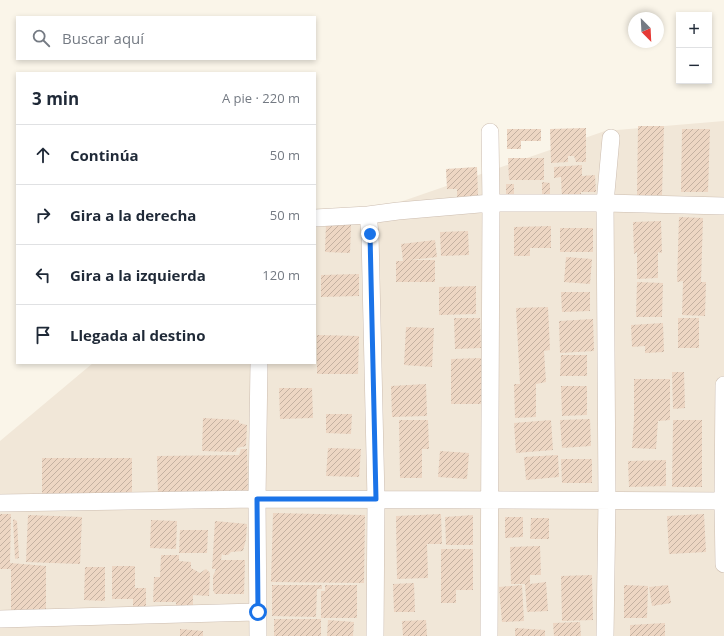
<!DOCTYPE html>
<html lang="es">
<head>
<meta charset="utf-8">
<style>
  body { margin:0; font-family:"Open Sans",sans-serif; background:#f2f2f3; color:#1f2937 }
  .controls { position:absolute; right:12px; top:12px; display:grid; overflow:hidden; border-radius:0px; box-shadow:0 2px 6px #0003 }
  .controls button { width:36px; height:36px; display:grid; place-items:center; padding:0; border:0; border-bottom:1px solid #e0e1e3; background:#fff; color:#1f2937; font:20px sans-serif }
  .compass { position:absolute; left:628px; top:12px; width:36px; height:36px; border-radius:50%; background:#fff; box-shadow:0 2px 6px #0003; rotate:156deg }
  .stop { position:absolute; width:12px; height:12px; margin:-9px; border:3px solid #1a73e8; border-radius:50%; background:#fff }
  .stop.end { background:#1a73e8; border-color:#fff; box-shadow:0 1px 4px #0008 }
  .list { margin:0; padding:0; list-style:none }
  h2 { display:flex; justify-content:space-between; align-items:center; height:52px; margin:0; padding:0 16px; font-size:17px }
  h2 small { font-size:13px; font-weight:400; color:#747a83 }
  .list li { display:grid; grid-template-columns:26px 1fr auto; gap:12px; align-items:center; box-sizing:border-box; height:60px; padding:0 16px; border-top:1px solid #e0e1e3 }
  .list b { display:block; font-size:15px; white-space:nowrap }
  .list em { font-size:13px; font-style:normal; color:#747a83 }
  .icon { flex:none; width:22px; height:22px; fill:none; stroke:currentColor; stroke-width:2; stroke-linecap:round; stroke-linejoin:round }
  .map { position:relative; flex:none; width:724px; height:636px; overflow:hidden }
  .search { position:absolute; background:#fff; box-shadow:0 2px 6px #0003; left:16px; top:16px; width:300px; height:44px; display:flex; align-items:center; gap:10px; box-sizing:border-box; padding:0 14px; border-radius:0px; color:#747a83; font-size:15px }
  .panel { position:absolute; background:#fff; box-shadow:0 2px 6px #0003; left:16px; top:72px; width:300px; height:292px; border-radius:0px }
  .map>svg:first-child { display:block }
</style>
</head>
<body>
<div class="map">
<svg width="724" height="636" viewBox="0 0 724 636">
  <defs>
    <pattern id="building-hatch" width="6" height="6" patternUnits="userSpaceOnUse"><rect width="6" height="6" fill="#edd6c3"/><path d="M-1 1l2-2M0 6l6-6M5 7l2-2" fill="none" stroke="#c4b1a1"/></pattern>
  </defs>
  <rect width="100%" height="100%" fill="#faf5e9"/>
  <path fill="#f1e7d8" d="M724 121V636H0V441L93 363H315V219L377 210 605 131Z"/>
  <path fill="url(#building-hatch)" d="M638 126H664L662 195H637Z
    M586 128V162H576L574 156H568V162L551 163 550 129Z
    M507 129H541V141H521V149H507Z
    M682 129H710L708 192H681Z
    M508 158H544V180H509Z
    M582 165V176L595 175 596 192H581V198L562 199 561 177 554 178V167Z
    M477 167 478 196 457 197V189H447L446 169Z
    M542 182 550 183V195H542Z
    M506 184H514V196H506Z
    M679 217 703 218 701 282H706L705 316 682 315 683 281 677 282Z
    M661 221 662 253 658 252V278L637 279V252L634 254 633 222Z
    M326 224 351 225 350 253 325 252Z
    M551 226V248H530V256H514V227Z
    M560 228H593V252H560Z
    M468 231 469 255 441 256 440 232Z
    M435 240 437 257 410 260H435V282H396V261H403L401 244Z
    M566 257 592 259 590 284 564 282Z
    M359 274V296L321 297V275Z
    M637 282 663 283 662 317H636Z
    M476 286V314L439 315V287Z
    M561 292H590V311L562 312Z
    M548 307 550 350 544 351 546 382 536 384V417L515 418 514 384H520L516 308Z
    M454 318H480L481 348 455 349Z
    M678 318H699V348H678Z
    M593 319 594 351 560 353 559 321Z
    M663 323 664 352 645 353V346L632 347 631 325Z
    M406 327 434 328 432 367 404 365Z
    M317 335 359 336 358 374H317Z
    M561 355H587V376H560Z
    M481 358V404H451V359Z
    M672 372H684L685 408 673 409Z
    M634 379H670V420L658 421 656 449 632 448 634 420Z
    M426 384 427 416 392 417 391 386Z
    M561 386H587V415L562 416Z
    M279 388H312L313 418 280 419Z
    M326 414H352L351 434 326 433Z
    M203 418 239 420V423L247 425 246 446 237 448 236 452 202 451Z
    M590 419 591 446 562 448 560 420Z
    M399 420H428L429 449H422V478H400Z
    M551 420 553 450 516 453 514 423Z
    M673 420H702V487H672Z
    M328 448 361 449 359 477 326 476Z
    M241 449H247L248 493 158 495 157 456 239 455Z
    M440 451 469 453 467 479 438 477Z
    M558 455 559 477 526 480 524 457Z
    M42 458H132V495L42 494Z
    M561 459H592V483H562Z
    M666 460V486L629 487 628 461Z
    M273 513 365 515 364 583 271 582Z
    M0 514H11L10 563 46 566V610H11V569H0Z
    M441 514 442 544H427L428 578 397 579 396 516Z
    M704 514 706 552 669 554 667 516Z
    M28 515 82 517 80 564 26 562Z
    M473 515V545H446L445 517Z
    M505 517H523V537L505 538Z
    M531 518H549V539H530Z
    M13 519 17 521 19 558 15 559Z
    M151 520 177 521 176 549 150 548Z
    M215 521 247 524 246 539 243 551 231 552 228 555H223L222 553 221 560H245L244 594H215L213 590V576L216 569H212Z
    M180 530H208L207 553H179Z
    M540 546 541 575H530V584L546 582 548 611 527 612 525 584H511L510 547Z
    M441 549H473V590H456V603H441Z
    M161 555H179V561L191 562V568L200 573 206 569 210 573 209 596 193 595V608H176V602H153L154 577H160Z
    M112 566H135V588H146V608H133V599H112Z
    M85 567H105V601L84 600Z
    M592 575 593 620 562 621 561 576Z
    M414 583 415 612H394L393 584Z
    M272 585H322V589H317L316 617 272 616Z
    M325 585H357V618H321V591H325Z
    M522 585 524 621 502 622 499 587Z
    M624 585 648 586 647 618H624Z
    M668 585 671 603 652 606 649 587Z
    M274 619H321V636H274Z
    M328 620 354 622 353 636H327Z
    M426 620 427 636H403L402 621Z
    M580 622 581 636H554L553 623Z
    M665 623V636H630V625Z
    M515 628 545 630V636H515Z
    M180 629 203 631V636H180Z"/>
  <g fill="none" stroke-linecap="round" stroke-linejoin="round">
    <defs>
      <path id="street" d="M315 218 368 215
        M724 385 723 501 724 564
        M0 503 257 499 724 501
        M0 619 258 612
        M258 636 257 499 259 363
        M375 636 376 499 370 234 368 215 398 211 491 203H605L724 206
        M489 636 491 203 490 132
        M605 636 607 500 605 203 611 138"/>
    </defs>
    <use href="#street" stroke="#ccbdb0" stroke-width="18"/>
    <use href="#street" stroke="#fff" stroke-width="17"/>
  </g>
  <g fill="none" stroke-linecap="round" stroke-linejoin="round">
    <path stroke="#1a73e8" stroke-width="5" d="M258 612 257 499H376L370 234"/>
  </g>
</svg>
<div class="controls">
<button>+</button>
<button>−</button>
</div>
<svg class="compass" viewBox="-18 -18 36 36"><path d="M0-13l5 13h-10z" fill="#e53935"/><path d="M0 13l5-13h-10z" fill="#747a83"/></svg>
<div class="stop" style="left:258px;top:612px"></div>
<div class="stop end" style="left:370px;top:234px"></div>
<div class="search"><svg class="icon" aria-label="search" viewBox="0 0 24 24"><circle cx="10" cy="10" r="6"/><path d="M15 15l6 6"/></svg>Buscar aquí</div>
<section class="panel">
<h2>3 min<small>A pie · 220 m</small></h2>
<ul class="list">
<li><svg class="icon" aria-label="ahead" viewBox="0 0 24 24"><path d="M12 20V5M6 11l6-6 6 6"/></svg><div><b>Continúa</b></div><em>50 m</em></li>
<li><svg class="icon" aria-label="right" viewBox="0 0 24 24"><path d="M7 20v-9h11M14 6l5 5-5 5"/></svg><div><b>Gira a la derecha</b></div><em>50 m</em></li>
<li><svg class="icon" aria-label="left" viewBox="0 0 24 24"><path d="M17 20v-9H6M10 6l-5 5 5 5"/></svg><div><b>Gira a la izquierda</b></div><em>120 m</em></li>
<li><svg class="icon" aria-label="arrive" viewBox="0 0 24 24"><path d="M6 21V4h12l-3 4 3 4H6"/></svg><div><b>Llegada al destino</b></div></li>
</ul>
</section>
</div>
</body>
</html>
